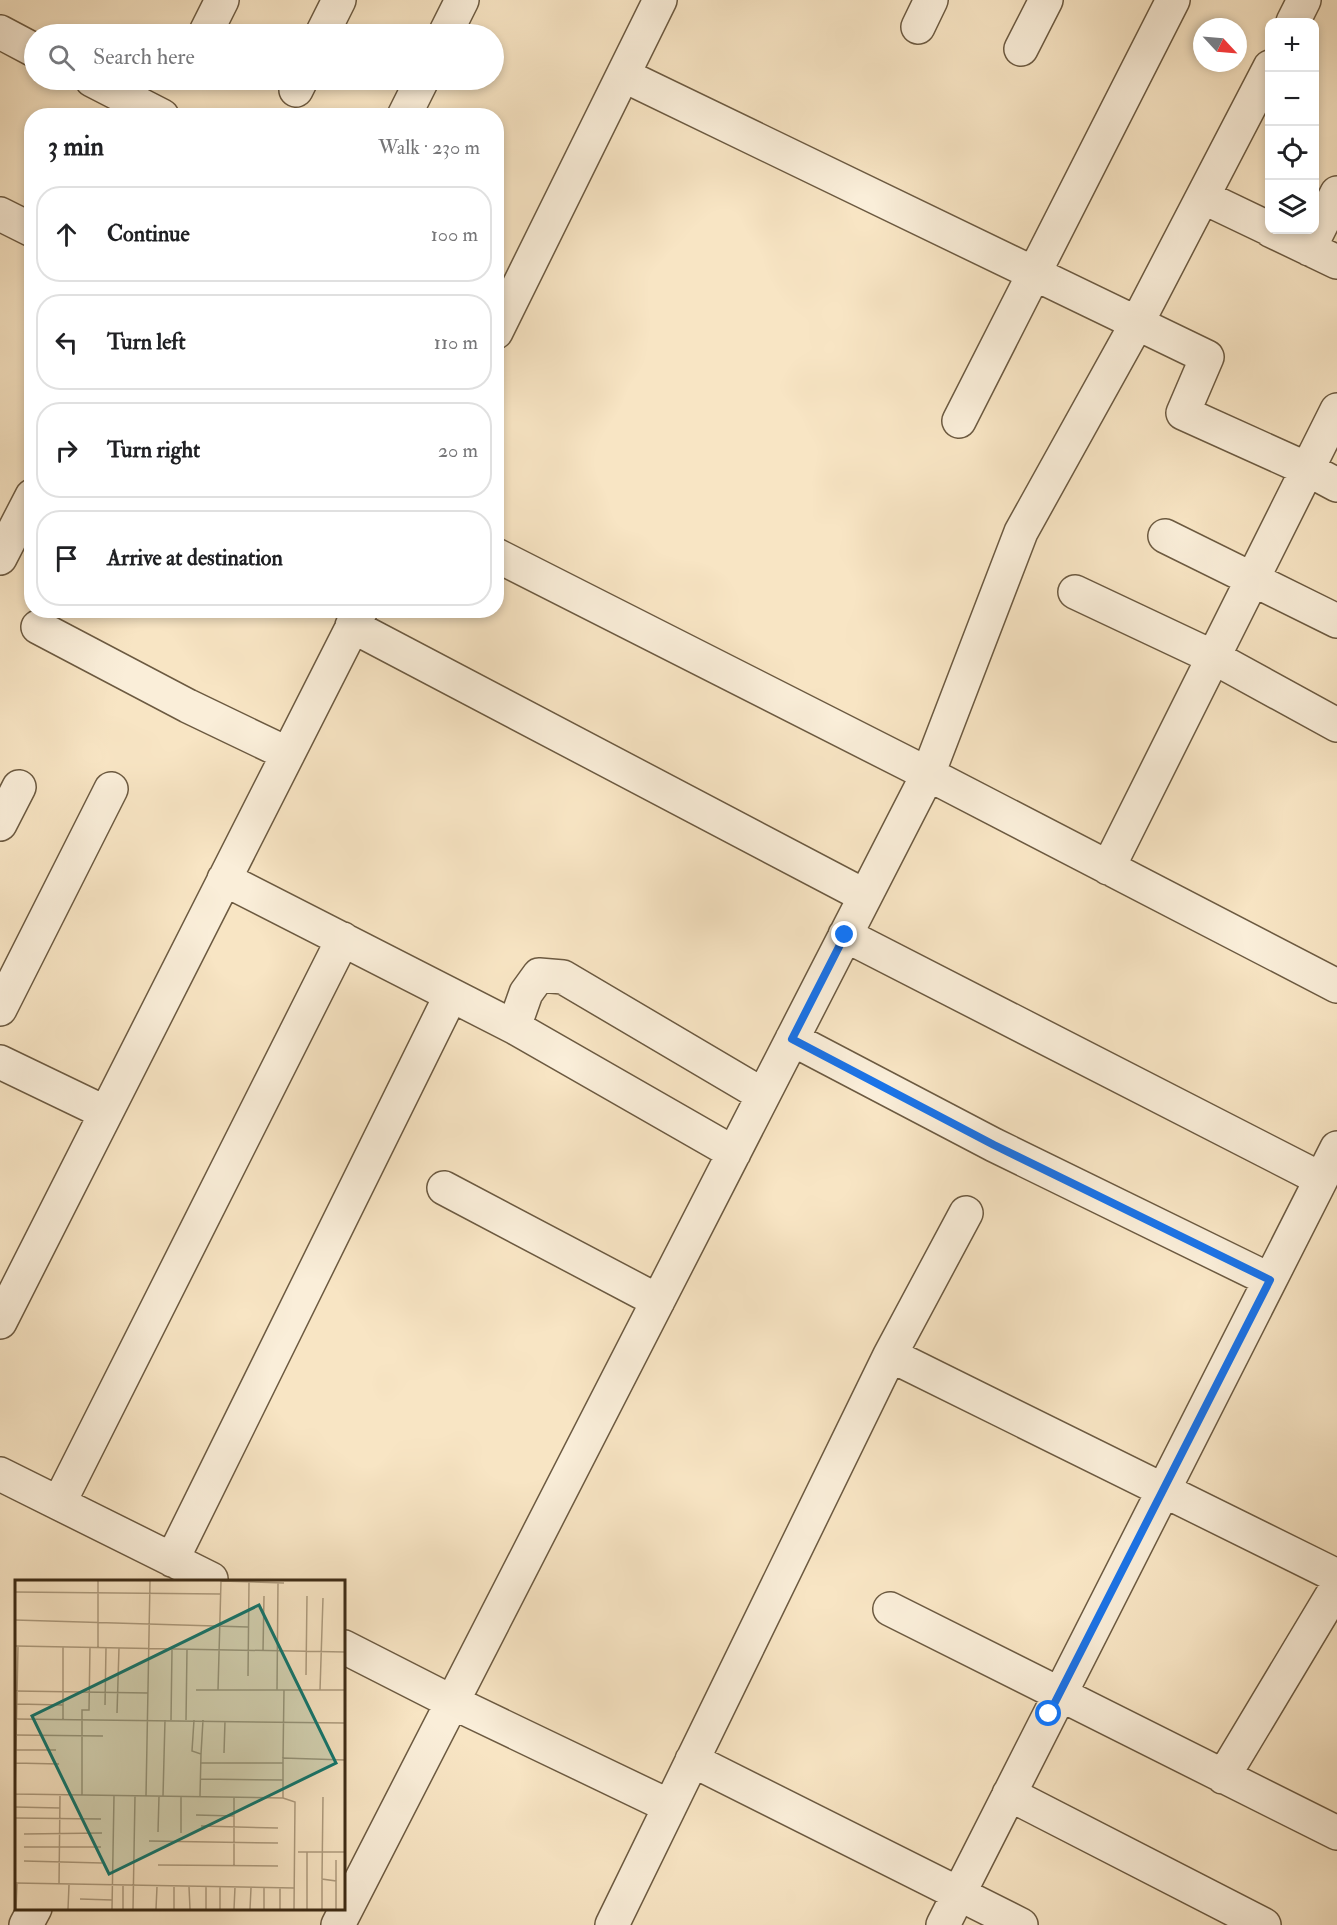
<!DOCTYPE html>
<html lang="en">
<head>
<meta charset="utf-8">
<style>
  body { margin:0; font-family:"IM FELL Double Pica",serif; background:#f6f6f6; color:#202124 }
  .controls { position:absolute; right:18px; top:18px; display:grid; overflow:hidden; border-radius:12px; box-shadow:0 3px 9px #0003 }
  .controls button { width:54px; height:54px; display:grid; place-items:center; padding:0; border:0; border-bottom:2px solid #e0e0e0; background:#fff; color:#202124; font:30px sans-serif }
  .compass { position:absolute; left:1193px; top:18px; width:54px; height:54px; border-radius:50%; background:#fff; box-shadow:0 3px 9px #0003; rotate:116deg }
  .stop { position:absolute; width:18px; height:18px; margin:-14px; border:4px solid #1a73e8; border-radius:50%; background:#fff }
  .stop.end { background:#1a73e8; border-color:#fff; box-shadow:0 2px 6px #0008 }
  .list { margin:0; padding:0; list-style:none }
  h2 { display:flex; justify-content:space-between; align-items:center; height:78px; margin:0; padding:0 24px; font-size:26px }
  h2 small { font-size:20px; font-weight:400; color:#757577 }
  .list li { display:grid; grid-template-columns:39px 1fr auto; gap:18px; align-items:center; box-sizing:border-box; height:96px; margin:0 12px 12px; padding:0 12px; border:2px solid #e0e0e0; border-radius:24px }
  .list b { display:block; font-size:22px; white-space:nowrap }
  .list em { font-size:20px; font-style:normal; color:#757577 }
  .icon { flex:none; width:33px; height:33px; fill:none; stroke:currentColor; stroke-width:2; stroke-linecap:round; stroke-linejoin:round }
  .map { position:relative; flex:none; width:1337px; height:1925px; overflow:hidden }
  .search { position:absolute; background:#fff; box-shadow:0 3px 9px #0003; left:24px; top:24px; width:480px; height:66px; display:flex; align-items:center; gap:15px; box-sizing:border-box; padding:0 21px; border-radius:33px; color:#757577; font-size:22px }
  .panel { position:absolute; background:#fff; box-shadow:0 3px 9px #0003; left:24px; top:108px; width:480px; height:510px; border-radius:24px }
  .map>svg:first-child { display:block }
</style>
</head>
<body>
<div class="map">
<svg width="1337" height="1925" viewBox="0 0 1337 1925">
  <rect width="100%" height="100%" fill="#f8e5c4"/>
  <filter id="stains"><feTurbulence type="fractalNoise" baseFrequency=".00333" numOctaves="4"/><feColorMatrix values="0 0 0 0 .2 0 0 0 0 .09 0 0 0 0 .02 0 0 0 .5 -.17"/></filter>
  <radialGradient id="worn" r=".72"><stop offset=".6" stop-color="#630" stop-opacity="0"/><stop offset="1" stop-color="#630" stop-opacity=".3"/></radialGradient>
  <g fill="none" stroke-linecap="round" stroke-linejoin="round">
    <defs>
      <path id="minor" d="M1293 22 1304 0
        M918 27 931 0
        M0 32 34 50
        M205 34 222 0
        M322 34 339 0
        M445 34 462 0
        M1021 49 1046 0
        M623 75 1207 357 1183 413 1307 469 1337 485
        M92 80 162 116
        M296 90 301 80
        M404 116 422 80
        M1203 197 1270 229
        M0 214 32 230
        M1270 230 1337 262
        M1309 249 1337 193
        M496 332 660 0
        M959 421 1173 0
        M1165 536 1337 621
        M496 555 928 774 1337 986
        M0 558 32 496
        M1075 592 1213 657 1337 725
        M352 626 865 896
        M38 627 188 706 288 754
        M0 824 19 787
        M1108 868 1337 410
        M224 879 514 1027 526 993 539 975 563 977 763 1095
        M845 935 1321 1179
        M0 1009 111 789
        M514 1027 734 1153
        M792 1039 994 1145 1270 1280
        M0 1062 106 1113
        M444 1188 658 1301
        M0 1322 361 610
        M890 1355 1337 1576
        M0 1474 211 1579 210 1582
        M59 1503 343 939
        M172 1560 451 995
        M890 1609 1337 1833
        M344 1647 452 1702 669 1806
        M692 1760 1021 1925
        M1223 1777 1337 1587
        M1009 1794 1264 1925
        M26 1925 35 1908
        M338 1925 928 774 1021 532 1137 323 1270 67
        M612 1925 890 1355 966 1213
        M943 1925 1337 1148"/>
    </defs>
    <use href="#minor" stroke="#6c5a41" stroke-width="36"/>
    <use href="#minor" stroke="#faeed9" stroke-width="33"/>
  </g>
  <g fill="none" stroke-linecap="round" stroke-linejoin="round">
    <path stroke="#1a73e8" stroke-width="8" d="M845 935 792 1039 994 1145 1270 1280 1049 1714"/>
  </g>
  <g transform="translate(15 1580)">
    <rect width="330" height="330" fill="#f8e5c4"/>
    <path fill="none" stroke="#ad9b7e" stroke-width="1.5" d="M83 1V68M206 1 269 3M0 12 205 14M0 40 233 47M0 66 330 72M248 71 249 16M291 95 292 16M233 96 234 2M181 110H330M203 110 206 1M262 110 263 3M305 110 308 18M0 111 133 113M2 124 48 125M90 125 91 68M102 133 104 68M0 139 330 143M48 140V67M156 140 157 70M171 140 172 70M179 140 177 171 186 174 185 216M0 155 88 156M0 170H41M209 173 210 141M186 174 188 140M268 178 269 110M0 183 44 184M185 183H268M185 199 268 200M0 214 268 218V178L330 180M0 214 3 66M67 216V130H74L75 67M131 216 135 1M148 216 150 140M219 217V286M308 217 307 299 321 301V329M268 218 280 222 279 329M0 227 45 228M181 235 219 236M0 238 86 239M186 246 263 248M143 252 144 216M166 253V216M9 254 87 253M134 261 263 263M9 267H86M283 272H330M292 272V329M9 281 87 283M143 285 263 286M307 299V329M321 301V280M0 303 279 308M44 305 45 216M159 307V329M174 307 175 329M191 307V329M65 319 97 320M1 329 2 303M53 329 54 305M97 329 99 216M108 329V306M118 329 120 216M141 329 142 307M205 329V307M219 329 220 307M235 329 236 308M249 329V308M265 329V308"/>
    <path fill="#0f766e" fill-opacity="0.15" stroke="#0f766e" stroke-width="3" d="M244 25 321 183 94 294 17 136Z"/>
    <rect width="330" height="330" fill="none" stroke="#3d2b15" stroke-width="3"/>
  </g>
  <rect width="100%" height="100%" filter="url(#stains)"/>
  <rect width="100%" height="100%" fill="url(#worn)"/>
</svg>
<div class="controls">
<button>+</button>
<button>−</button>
<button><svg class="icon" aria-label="locate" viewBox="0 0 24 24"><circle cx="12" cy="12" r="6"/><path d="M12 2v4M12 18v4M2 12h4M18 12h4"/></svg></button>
<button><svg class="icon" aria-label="layers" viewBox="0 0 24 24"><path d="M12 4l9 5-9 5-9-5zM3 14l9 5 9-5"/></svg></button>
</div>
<svg class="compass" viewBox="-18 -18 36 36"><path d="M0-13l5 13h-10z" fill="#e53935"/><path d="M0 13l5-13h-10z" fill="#757577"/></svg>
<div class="stop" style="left:1049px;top:1714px"></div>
<div class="stop end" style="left:845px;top:935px"></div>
<div class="search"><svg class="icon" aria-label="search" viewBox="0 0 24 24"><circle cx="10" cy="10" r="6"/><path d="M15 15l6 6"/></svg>Search here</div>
<section class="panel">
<h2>3 min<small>Walk · 230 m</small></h2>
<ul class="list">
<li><svg class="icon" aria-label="ahead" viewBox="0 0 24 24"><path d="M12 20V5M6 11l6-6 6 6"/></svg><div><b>Continue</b></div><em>100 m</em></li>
<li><svg class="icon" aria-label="left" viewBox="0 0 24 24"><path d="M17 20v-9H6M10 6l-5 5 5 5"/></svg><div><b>Turn left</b></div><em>110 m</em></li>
<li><svg class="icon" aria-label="right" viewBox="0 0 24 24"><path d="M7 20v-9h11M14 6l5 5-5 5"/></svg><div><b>Turn right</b></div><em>20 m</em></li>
<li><svg class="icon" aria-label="arrive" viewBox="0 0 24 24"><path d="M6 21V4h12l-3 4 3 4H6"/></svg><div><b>Arrive at destination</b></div></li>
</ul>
</section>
</div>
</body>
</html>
